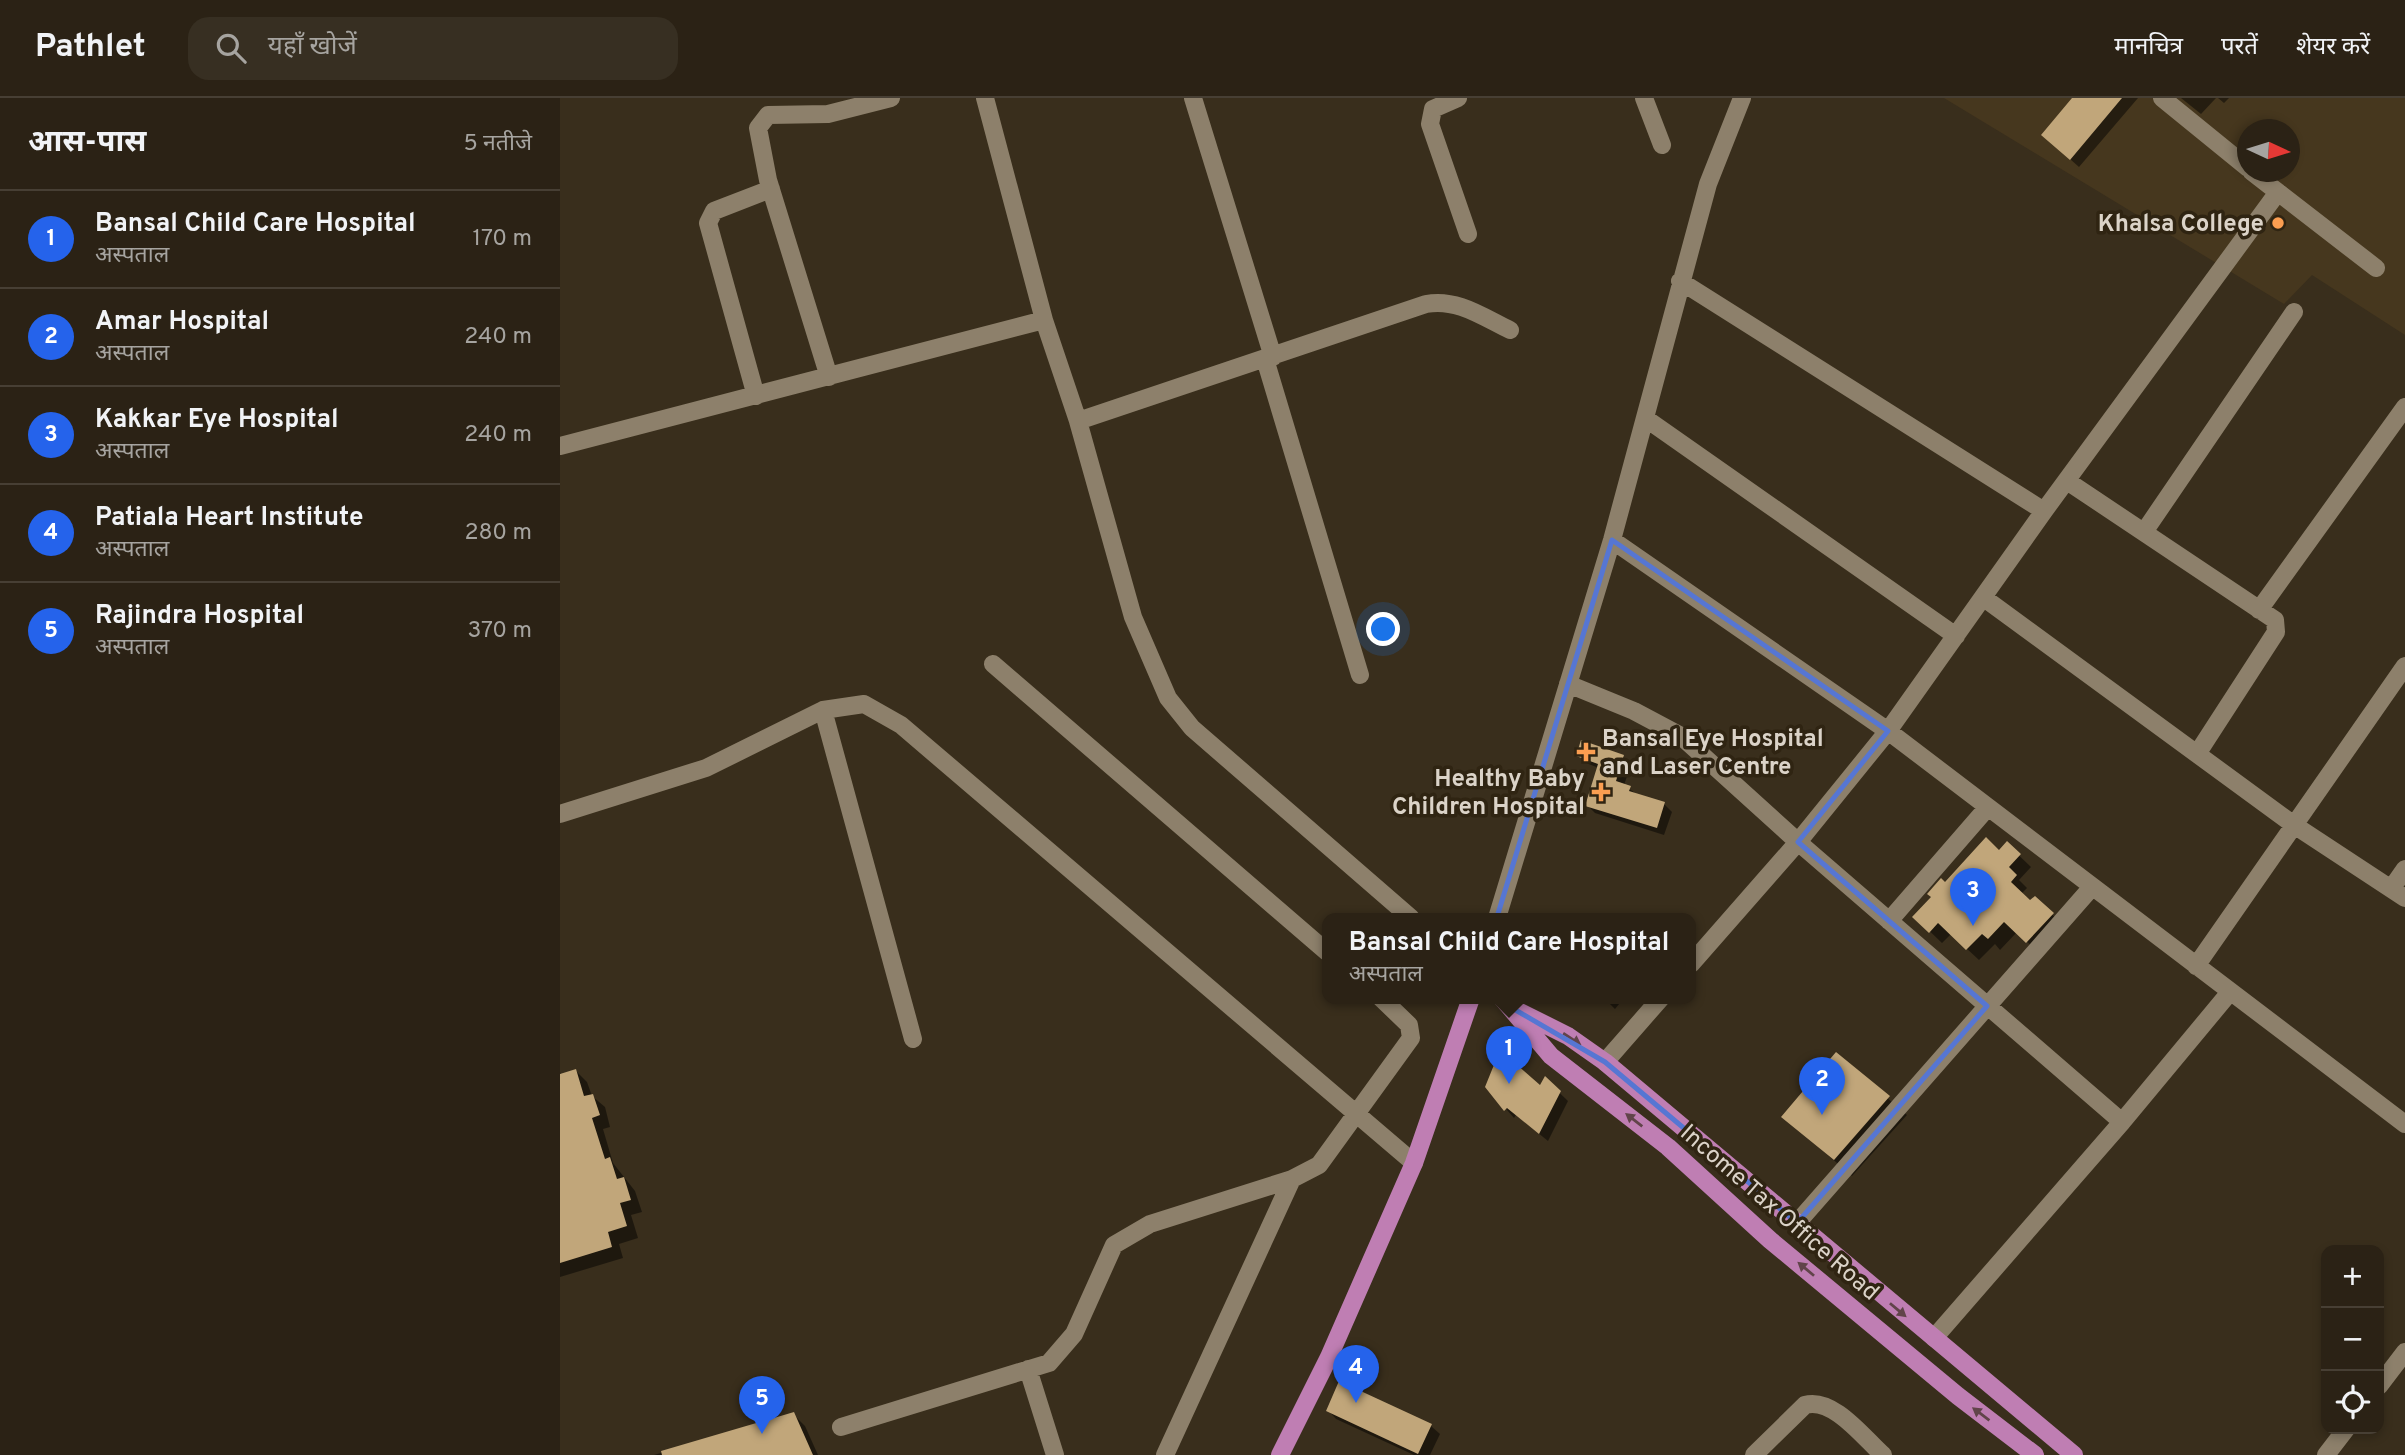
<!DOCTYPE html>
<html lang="hi">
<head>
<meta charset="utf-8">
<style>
  body { margin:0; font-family:Overpass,"Noto Sans Devanagari",sans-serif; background:#372f22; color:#f1f3f6 }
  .controls { position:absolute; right:21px; bottom:21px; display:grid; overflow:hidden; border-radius:14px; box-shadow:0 4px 10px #0003 }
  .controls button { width:63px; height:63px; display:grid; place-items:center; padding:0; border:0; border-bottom:2px solid #473f34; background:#2b2215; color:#f1f3f6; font:35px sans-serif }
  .compass { position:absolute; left:1677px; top:21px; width:63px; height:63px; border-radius:50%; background:#2b2215; box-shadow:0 4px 10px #0003; rotate:94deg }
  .you { position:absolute; left:824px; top:532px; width:24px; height:24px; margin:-18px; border:5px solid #fff; border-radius:50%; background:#1a73e8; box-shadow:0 0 0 10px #1a73e833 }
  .badge { display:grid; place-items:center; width:46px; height:46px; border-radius:50%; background:#2563eb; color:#fff; font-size:23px; font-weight:700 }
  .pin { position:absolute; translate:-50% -58px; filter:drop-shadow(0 2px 4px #0008) }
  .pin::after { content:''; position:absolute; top:37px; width:24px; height:21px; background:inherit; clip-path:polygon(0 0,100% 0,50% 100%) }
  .popup { position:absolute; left:762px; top:815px; width:374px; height:91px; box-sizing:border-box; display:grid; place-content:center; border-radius:14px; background:#2b2215; filter:drop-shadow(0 2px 5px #0005); font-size:23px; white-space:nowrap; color:#a6a4a0 }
  .popup b { font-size:26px; color:#f1f3f6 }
  .popup::after { content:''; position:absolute; left:50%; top:100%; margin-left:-14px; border:14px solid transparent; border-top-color:#2b2215 }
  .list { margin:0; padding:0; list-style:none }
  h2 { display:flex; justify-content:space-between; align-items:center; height:91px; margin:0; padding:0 28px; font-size:30px }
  h2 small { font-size:23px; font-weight:400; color:#a6a4a0 }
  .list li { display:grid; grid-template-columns:46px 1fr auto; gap:21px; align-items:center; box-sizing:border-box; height:98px; padding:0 28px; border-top:2px solid #473f34 }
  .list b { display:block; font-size:26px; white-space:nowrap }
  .list p { margin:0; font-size:23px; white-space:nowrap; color:#a6a4a0 }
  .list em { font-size:23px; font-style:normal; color:#a6a4a0 }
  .icon { flex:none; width:38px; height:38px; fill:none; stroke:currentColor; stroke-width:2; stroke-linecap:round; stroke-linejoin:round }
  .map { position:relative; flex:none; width:1845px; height:1357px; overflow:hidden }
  header { display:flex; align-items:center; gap:42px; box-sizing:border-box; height:98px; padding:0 35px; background:#2b2215; border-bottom:2px solid #473f34 }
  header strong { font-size:33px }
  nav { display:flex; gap:38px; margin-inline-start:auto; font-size:24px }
  .search { width:490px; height:63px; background:#372f22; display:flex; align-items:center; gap:18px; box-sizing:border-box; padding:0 24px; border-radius:21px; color:#a6a4a0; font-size:26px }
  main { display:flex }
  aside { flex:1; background:#2b2215 }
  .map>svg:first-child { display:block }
</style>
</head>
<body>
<header>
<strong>Pathlet</strong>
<div class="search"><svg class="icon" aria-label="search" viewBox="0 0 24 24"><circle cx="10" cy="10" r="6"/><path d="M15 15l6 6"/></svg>यहाँ खोजें</div>
<nav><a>मानचित्र</a><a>परतें</a><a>शेयर करें</a></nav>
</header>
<main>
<aside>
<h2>आस-पास<small>5 नतीजे</small></h2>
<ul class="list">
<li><span class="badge">1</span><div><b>Bansal Child Care Hospital</b><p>अस्पताल</p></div><em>170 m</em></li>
<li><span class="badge">2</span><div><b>Amar Hospital</b><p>अस्पताल</p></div><em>240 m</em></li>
<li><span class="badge">3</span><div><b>Kakkar Eye Hospital</b><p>अस्पताल</p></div><em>240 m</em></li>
<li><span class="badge">4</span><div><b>Patiala Heart Institute</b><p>अस्पताल</p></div><em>280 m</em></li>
<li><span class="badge">5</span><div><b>Rajindra Hospital</b><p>अस्पताल</p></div><em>370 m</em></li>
</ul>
</aside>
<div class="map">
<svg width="1845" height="1357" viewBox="0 0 1845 1357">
  <rect width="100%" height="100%" fill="#392e1c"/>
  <path fill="#46371e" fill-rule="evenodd" d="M1384 0H1845V237L1752 177 1724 206ZM1688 32H1730V74H1688Z"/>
  <path fill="#0007" d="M1515 0H1578L1519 69 1492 45Z
    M1621 0H1656L1641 16Z
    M1658 0H1669L1664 5Z
    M1018 657 1063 659 1071 667 1064 687 1079 698 1104 706 1112 714 1104 737 1035 715 1027 707 1039 670 1026 665Z
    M1447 746 1471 769 1459 782 1467 790 1461 796 1470 805 1475 800 1504 828 1479 855 1457 834 1440 852 1435 846 1419 862 1391 836 1382 845 1355 819 1385 786 1439 754Z
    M1044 900H1064L1055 911Z
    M1276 956 1347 1017 1292 1078 1224 1019Z
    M16 973 27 984 32 998 45 1009 50 1029 43 1031 53 1065 75 1093 82 1114 71 1117 78 1140 59 1146 63 1160 0 1179V974L1 977Z
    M985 981 1008 1003 988 1043 956 1017 954 1020 927 989H981Z
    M768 1312 871 1328 880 1336 870 1357H854L776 1321Z
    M233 1316 245 1328 258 1357H94Z"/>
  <path fill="#c1a67a" d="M1512 0H1562L1510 62 1481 37Z
    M1021 642 1064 657 1056 683 1071 688 1069 693 1105 704 1097 730 1025 708 1038 666 1016 658Z
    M1426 739 1439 752 1447 743 1461 756 1449 769 1457 777 1451 784 1470 802 1475 798 1494 815 1466 845 1444 824 1428 841 1422 836 1406 852 1378 825 1369 835 1352 819 1371 799 1367 796 1381 780 1385 784Z
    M940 952 980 987 985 978 1001 993 979 1036 947 1010 944 1013 925 989Z
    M1276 954 1330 998 1274 1062 1221 1019Z
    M16 971 24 998 33 996 40 1017 32 1020 45 1061 50 1059 57 1081 64 1079 71 1102 60 1105 67 1128 48 1134 52 1149 0 1165V976Z
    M779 1283 872 1326 858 1356 766 1313Z
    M234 1314 253 1357H102L101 1353Z"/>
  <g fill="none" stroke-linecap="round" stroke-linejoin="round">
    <path stroke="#8d806b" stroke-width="18" d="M425 0 484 222 518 323 573 519 608 600 632 630 851 820
      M633 0 713 259
      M898 0 873 11 870 26 908 136
      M1084 0 1102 47
      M1602 0 1688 70
      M1692 74 1816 170
      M1120 183 1484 413
      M705 261 800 577
      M269 279 208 82 198 30 208 17 268 16 331 0
      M196 298 148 125 154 113 211 91
      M1085 320 1396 538
      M518 323 866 206C897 200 923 219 950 232
      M0 348 484 222
      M1507 383 1715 522 1716 534 1637 656
      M1584 434 1734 214
      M1052 442 1328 633 1845 1026
      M1424 500 1734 727 1845 800
      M1699 512 1845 309
      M433 566 767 854
      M1008 586 1074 613 1121 638 1238 744 1562 1024 1374 1240
      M263 612 353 941
      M0 716 146 670 263 612 304 606 341 627 854 1065
      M1831 791 1845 771
      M937 820 1052 442 1148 86 1182 0
      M1329 823 1428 709
      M1131 866 1238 744 1328 633 1484 413 1718 94
      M1636 868 1845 568
      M1045 964 1101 900
      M1562 1024 1670 894
      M1237 1125 1532 789
      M468 1271 495 1357
      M1819 1288 1845 1254
      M281 1329 489 1265 514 1236 554 1147 590 1126 732 1081 759 1067 851 940 849 927 821 900
      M605 1357 732 1081
      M1194 1357 1245 1307C1273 1299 1303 1339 1323 1357
      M1766 1357 1786 1331"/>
    <path stroke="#bf7eb3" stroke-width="18" d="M942 900 991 958 1108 1049 1210 1142 1398 1298 1475 1357
      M952 910 1008 938 1045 964 1514 1357
      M720 1357 769 1259 854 1065 911 900"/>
  </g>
  <defs><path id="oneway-solid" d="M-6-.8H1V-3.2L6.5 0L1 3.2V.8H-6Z" transform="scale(1.75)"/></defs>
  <g fill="#61444a">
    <use href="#oneway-solid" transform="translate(1012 941) rotate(33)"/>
    <use href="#oneway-solid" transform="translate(1074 1022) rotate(-142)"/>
    <use href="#oneway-solid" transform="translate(1246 1171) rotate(-140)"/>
    <use href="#oneway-solid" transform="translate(1338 1212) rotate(40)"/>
    <use href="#oneway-solid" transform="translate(1421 1316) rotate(-143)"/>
  </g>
  <path fill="none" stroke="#5676d3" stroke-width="5" stroke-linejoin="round" d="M1052 442 1328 633 1238 744 1427 908 1237 1125 1045 964 952 910 919 878Z"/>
  <g fill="#fb9e51" stroke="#2f2412" stroke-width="2.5">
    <circle cx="1718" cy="125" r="7"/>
    <path d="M1022.5 643.5h7v7h7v7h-7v7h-7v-7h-7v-7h7z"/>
    <path d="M1037.5 683.5h7v7h7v7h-7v7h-7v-7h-7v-7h7z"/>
  </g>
  <g text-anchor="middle" stroke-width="7" stroke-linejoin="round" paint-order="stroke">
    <g font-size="24" font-weight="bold" fill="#dbd3c8" stroke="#2f2412" text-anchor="end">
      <text x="1704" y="133">Khalsa College</text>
      <text x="1042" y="648" text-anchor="start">Bansal Eye Hospital<tspan x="1042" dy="28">and Laser Centre</tspan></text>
      <text x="1025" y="688">Healthy Baby<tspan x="1025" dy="28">Children Hospital</tspan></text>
    </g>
    <g font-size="24" fill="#dbd3c8" stroke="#2f2412">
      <text transform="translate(1220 1114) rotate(41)" y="8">Income Tax Office Road</text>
    </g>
  </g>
</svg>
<div class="controls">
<button>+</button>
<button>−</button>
<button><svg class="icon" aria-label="locate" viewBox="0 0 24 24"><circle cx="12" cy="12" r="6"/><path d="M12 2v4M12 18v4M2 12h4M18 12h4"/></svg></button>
</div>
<svg class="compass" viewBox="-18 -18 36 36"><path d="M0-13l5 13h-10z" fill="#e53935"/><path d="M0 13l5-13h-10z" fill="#a6a4a0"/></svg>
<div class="you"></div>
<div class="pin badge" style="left:949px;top:986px">1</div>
<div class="popup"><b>Bansal Child Care Hospital</b>अस्पताल</div>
<div class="pin badge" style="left:1262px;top:1017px">2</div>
<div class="pin badge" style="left:1413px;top:828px">3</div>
<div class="pin badge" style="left:796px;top:1305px">4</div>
<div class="pin badge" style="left:202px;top:1336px">5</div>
</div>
</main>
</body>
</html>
